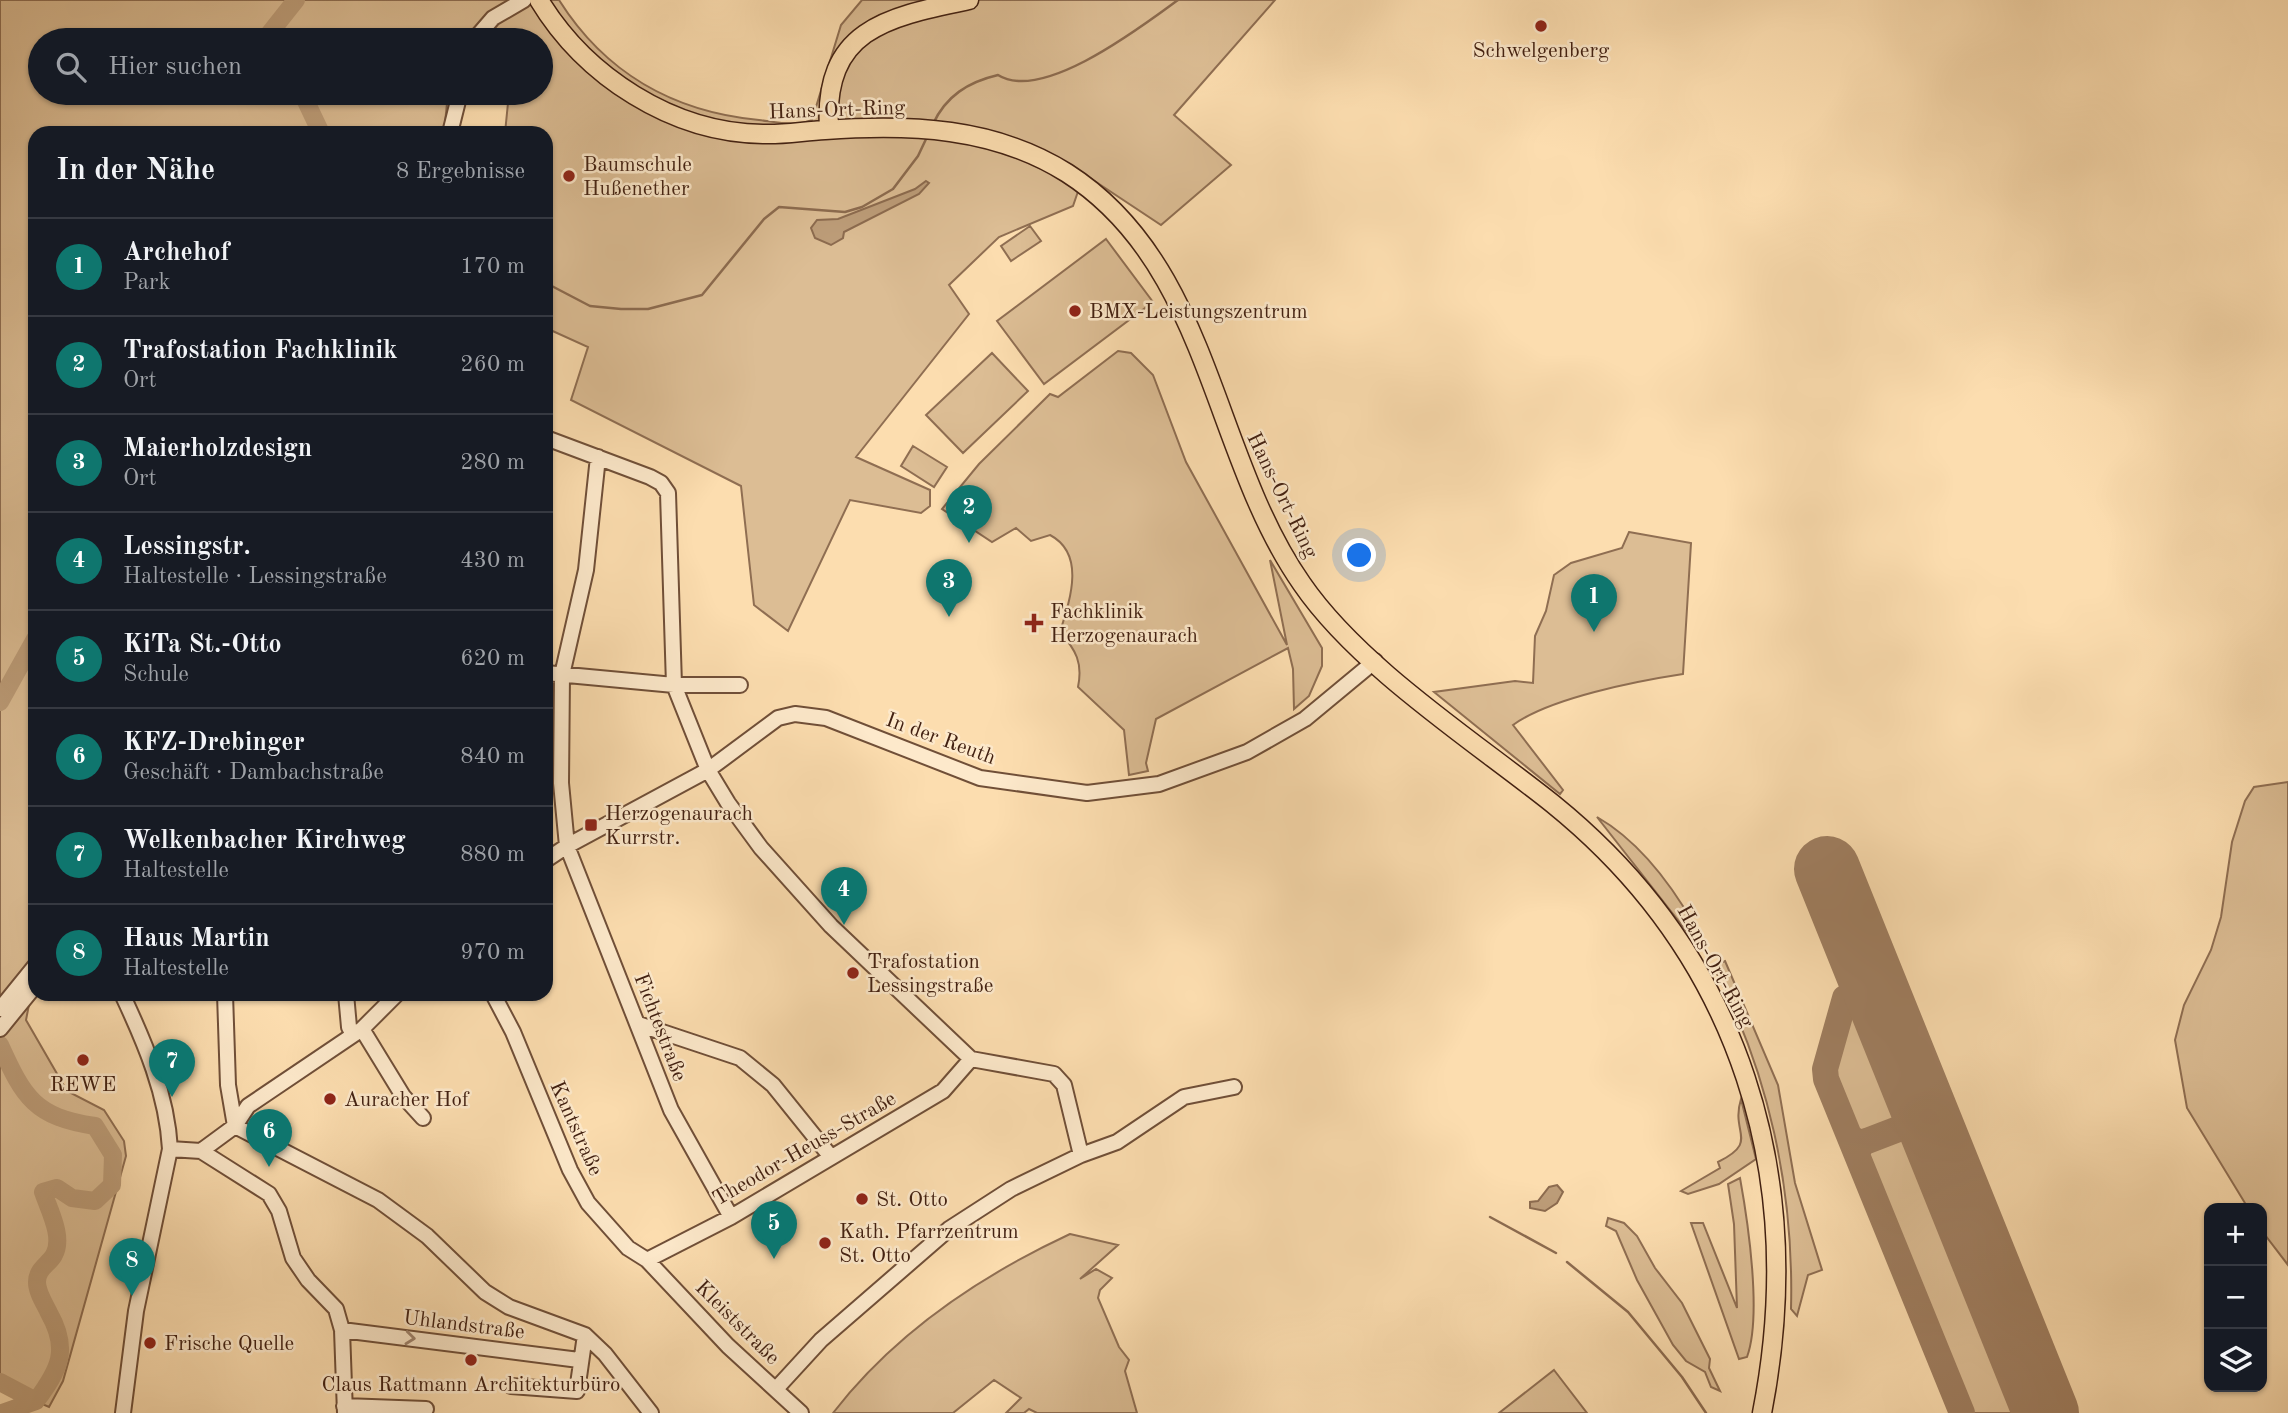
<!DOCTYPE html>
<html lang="de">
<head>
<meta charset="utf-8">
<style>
  body { margin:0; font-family:"Old Standard TT",serif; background:#242831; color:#f1f3f6 }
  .controls { position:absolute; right:21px; bottom:21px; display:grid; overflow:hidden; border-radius:14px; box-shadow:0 2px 5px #0004 }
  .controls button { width:63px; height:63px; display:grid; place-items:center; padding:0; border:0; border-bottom:2px solid #363941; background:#171b24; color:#f1f3f6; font:35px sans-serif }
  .you { position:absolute; left:1360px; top:556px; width:24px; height:24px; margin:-18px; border:5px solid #fff; border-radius:50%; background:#1a73e8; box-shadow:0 0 0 10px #1a73e833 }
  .badge { display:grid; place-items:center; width:46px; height:46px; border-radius:50%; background:#0f766e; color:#fff; font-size:23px; font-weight:700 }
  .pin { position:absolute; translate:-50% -58px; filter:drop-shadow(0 2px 4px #0008) }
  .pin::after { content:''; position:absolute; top:37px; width:24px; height:21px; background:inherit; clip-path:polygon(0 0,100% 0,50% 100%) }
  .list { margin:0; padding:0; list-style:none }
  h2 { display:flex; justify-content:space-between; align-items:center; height:91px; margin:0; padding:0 28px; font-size:30px }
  h2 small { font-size:23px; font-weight:400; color:#9ea1a6 }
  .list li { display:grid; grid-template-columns:46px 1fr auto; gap:21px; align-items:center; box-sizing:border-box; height:98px; padding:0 28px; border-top:2px solid #363941 }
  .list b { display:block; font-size:26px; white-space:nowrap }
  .list p { margin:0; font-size:23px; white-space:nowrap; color:#9ea1a6 }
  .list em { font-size:23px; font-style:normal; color:#9ea1a6 }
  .icon { flex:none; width:38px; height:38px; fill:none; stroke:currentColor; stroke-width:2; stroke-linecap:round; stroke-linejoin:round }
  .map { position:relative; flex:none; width:2288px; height:1413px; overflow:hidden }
  .search { position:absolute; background:#171b24; box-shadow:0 2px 5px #0004; left:28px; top:28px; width:525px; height:77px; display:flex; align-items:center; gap:18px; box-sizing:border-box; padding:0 24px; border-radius:38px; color:#9ea1a6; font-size:26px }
  .panel { position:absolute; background:#171b24; box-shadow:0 2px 5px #0004; left:28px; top:126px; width:525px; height:875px; border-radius:21px }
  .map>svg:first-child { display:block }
</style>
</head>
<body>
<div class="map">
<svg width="2288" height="1413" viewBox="0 0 2288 1413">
  <rect width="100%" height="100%" fill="#fcddaf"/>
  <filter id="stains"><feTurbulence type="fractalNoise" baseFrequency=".00286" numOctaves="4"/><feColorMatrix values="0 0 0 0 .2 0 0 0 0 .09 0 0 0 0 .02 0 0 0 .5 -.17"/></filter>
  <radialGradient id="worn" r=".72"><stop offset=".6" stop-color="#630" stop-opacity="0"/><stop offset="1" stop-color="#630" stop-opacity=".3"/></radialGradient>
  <path fill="#dcbd94" stroke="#8f6e52" stroke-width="2" d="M0 0H559C605 73 674 112 759 120 776 122 796 127 812 120L841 25 862 0H1275L1174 115 1231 165 1161 225 1084 174 1073 206 999 237 949 285 969 314 856 457 930 490V506L921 513 850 500 788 631 754 605 741 486 571 400 588 347 546 328V133H505L509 93H541V40H40V93H448L444 133H35V974L26 1020 67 1091 104 1110 124 1141 126 1156 63 1381 49 1407 0 1386Z
    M1030 226 1041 241 1011 261 1001 246Z
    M1106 239 1153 302 1044 384 997 321Z
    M1118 351 1131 353 1153 375 1186 462 1287 645 1270 560 1322 648V666L1309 696 1294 709 1293 669 1288 648 1156 719 1146 763 1148 771 1129 775 1124 730 1078 687C1083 663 1076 650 1060 632 1070 600 1086 554 1050 535L1031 541 1016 528 992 542 942 509 979 464 1050 394 1058 397Z
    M992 353 1028 391 963 453 926 415Z
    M913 446 947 467 934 487 901 466Z
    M1629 532 1691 543 1683 674C1637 681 1550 698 1513 725L1563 790 1560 794 1434 692 1515 681 1533 683 1535 636 1546 611 1554 575 1571 563 1622 548Z
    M2288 782V1265L2262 1231V1208H2248L2187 1108 2175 1040 2184 1005 2211 950 2221 917 2232 842 2245 801 2254 787Z
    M1597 817C1639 841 1671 884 1695 926L1688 933Z
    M1725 961 1778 1085 1795 1183 1822 1270 1808 1275 1797 1316 1791 1309C1794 1190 1769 1072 1713 966Z
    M1855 1011 1872 1025 1899 1093 1900 1105 1896 1116 1880 1128 1861 1130 1853 1126 1831 1073 1846 1015Z
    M1741 1099 1756 1159 1719 1184 1688 1194 1681 1191 1720 1168 1718 1162C1760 1141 1730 1134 1741 1099Z
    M1900 1136 1909 1138 1923 1151 2030 1413H1968L1868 1172C1863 1151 1880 1138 1900 1136Z
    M1740 1178C1748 1222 1762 1316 1747 1357L1739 1359 1691 1223H1703L1737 1308 1734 1224 1728 1184Z
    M1608 1218 1624 1223 1637 1236 1655 1268 1682 1303 1710 1359 1709 1368 1720 1391 1711 1387 1705 1372 1686 1361 1673 1345 1637 1280 1616 1231 1606 1226Z
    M1070 1234 1118 1245 1080 1279 1096 1269 1112 1278 1100 1290 1098 1298 1119 1347 1129 1360 1125 1371 1137 1413H1037L1029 1409 1024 1413H1006L1021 1398 994 1380 953 1413H833C894 1334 980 1276 1070 1234Z
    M1554 1370 1587 1413H1499Z"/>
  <path fill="#bd9d79" stroke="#8c6b4f" stroke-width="2" d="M926 181 929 183 919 194 844 232 843 238 831 245 815 238 811 228 817 220 838 219 915 189Z
    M1557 1185 1563 1192 1557 1203 1545 1211 1530 1208V1202L1538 1201 1549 1187Z"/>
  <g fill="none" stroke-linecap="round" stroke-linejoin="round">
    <path stroke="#8c6b4f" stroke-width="2.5" d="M933 124C946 96 968 82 998 75 1042 103 1141 27 1178 0
      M546 283 590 306 621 309H648L702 295 764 219 779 207 845 212 862 207 893 189 918 156 927 137
      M1490 1217 1556 1253
      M1567 1262 1628 1312 1682 1377 1706 1413"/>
    <path stroke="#bd9d79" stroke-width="18" d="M272 40 269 34 296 0
      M302 93 321 133
      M0 702 35 639
      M0 1045C24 1098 35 1117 95 1126L113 1155 112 1185 95 1201 72 1198 57 1188 43 1192C49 1210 64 1237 54 1255 48 1265 37 1269 37 1282 37 1293 45 1304 49 1313 70 1350 59 1370 36 1401L0 1382
      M2 1413 36 1401"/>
    <path stroke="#9f7e60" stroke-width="26" d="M1873 984 1845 998 1825 1069 1826 1079 1962 1413
      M1854 1146 1927 1118"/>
    <path stroke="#9f7e60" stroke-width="66" d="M1827 869 2046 1413"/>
    <defs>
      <path id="minor" d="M474 40 493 18 524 0
        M450 133 460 93
        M546 438 650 477 661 483 668 493 674 685 708 770 728 803 761 848 831 926 971 1059 1054 1074 1064 1085 1081 1155
        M598 457 586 570 562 675 561 783 567 846 671 1110 731 1217
        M546 673 674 685H740
        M546 860 567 846 708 770 778 718 795 714 826 718 980 778 1087 793 1159 784 1247 752 1305 719 1375 661
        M122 994C145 1043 167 1094 170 1149L136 1311 123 1413
        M225 994 228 1085 235 1126
        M346 994 349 1027 353 1035
        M493 994 513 1032 570 1170 588 1203 628 1248 647 1260 728 1346 801 1413
        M0 1009 35 966
        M638 1024 740 1058 773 1085 831 1157
        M0 1029 35 986
        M362 1029 403 1096 423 1118
        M235 1126 378 1200 427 1236 485 1292 509 1307 585 1335 605 1354 651 1413
        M170 1149 201 1151
        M201 1151 269 1194 279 1211 293 1258 308 1280 336 1309 342 1330 345 1413
        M201 1151 235 1126 248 1106 362 1029 397 994
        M647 1260 731 1217 943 1091 971 1059
        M342 1330 579 1360
        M511 1386 577 1391 585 1335
        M776 1389 821 1340 949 1229 1011 1189 1081 1155 1117 1142 1184 1097 1234 1087
        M344 1406 426 1409"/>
      <path id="major" d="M539 0C585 76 672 133 763 134 783 135 804 131 825 130 910 124 994 127 1067 173 1211 265 1211 454 1302 584 1359 667 1474 741 1553 804 1742 957 1808 1178 1762 1413
        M829 129C823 29 887 17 969 0"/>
    </defs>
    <use href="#minor" stroke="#704f38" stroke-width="18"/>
    <use href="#major" stroke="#422011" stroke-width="21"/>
    <use href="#minor" stroke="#fde9cb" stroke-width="14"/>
    <use href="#major" stroke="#fcddaf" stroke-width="18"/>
  </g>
  <defs><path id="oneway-chevron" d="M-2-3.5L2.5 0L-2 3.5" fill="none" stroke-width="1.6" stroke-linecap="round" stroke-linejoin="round" transform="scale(1.75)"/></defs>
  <use stroke="#a0846e" href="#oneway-chevron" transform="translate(410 1338) rotate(6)"/>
  <g fill="#8f2418" stroke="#fde9cb" stroke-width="2.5">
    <circle cx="1541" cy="26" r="7"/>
    <circle cx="569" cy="176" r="7"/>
    <circle cx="1075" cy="311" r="7"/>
    <path d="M1030.5 612.5h7v7h7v7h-7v7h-7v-7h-7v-7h7z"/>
    <rect x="584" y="818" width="14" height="14" rx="3.5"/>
    <circle cx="853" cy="973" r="7"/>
    <circle cx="83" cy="1060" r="7"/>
    <circle cx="330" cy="1099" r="7"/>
    <circle cx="862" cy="1199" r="7"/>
    <circle cx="825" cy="1243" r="7"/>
    <circle cx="150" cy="1343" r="7"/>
    <circle cx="471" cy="1360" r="7"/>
  </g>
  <g text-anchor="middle" stroke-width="5" stroke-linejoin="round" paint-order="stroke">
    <g font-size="21" fill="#422011" stroke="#fde9cb" text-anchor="start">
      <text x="1541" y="57" text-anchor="middle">Schwelgenberg</text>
      <text x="583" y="171">Baumschule<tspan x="583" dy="24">Hußenether</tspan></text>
      <text x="1089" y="318">BMX-Leistungszentrum</text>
      <text x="1050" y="618">Fachklinik<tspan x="1050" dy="24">Herzogenaurach</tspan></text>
      <text x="605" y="820">Herzogenaurach<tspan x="605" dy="24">Kurrstr.</tspan></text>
      <text x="867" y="968">Trafostation<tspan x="867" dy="24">Lessingstraße</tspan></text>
      <text x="83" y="1091" text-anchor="middle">REWE</text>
      <text x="344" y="1106">Auracher Hof</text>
      <text x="876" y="1206">St. Otto</text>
      <text x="839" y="1238">Kath. Pfarrzentrum<tspan x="839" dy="24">St. Otto</tspan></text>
      <text x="164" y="1350">Frische Quelle</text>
      <text x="471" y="1391" text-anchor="middle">Claus Rattmann Architekturbüro</text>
    </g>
    <g font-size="21" fill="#422011" stroke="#fde9cb">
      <text transform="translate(837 109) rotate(-2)" y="7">Hans-Ort-Ring</text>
      <text transform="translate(1283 495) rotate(64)" y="7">Hans-Ort-Ring</text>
      <text transform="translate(941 738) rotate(20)" y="7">In der Reuth</text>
      <text transform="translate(1716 966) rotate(61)" y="7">Hans-Ort-Ring</text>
      <text transform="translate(661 1027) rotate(69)" y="7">Fichtestraße</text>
      <text transform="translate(577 1128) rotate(66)" y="7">Kantstraße</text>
      <text transform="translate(804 1148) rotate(-30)" y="7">Theodor-Heuss-Straße</text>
      <text transform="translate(738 1322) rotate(45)" y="7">Kleiststraße</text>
      <text transform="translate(464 1324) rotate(7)" y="7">Uhlandstraße</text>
    </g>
  </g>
  <rect width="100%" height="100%" filter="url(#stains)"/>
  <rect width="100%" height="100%" fill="url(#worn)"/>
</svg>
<div class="controls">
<button>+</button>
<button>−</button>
<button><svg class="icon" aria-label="layers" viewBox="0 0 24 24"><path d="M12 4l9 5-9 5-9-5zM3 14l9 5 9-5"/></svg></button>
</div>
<div class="you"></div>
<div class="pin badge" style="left:1594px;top:632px">1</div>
<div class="pin badge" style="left:969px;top:543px">2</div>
<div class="pin badge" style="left:949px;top:617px">3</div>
<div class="pin badge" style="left:844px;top:925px">4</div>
<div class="pin badge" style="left:774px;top:1259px">5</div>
<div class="pin badge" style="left:269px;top:1167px">6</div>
<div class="pin badge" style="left:172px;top:1097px">7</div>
<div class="pin badge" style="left:132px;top:1296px">8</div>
<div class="search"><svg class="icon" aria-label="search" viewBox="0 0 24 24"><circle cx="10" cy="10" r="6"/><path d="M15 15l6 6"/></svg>Hier suchen</div>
<section class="panel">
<h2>In der Nähe<small>8 Ergebnisse</small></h2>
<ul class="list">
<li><span class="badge">1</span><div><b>Archehof</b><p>Park</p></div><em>170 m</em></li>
<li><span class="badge">2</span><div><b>Trafostation Fachklinik</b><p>Ort</p></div><em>260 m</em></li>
<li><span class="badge">3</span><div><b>Maierholzdesign</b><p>Ort</p></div><em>280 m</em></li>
<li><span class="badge">4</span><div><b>Lessingstr.</b><p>Haltestelle · Lessingstraße</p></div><em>430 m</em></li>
<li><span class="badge">5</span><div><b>KiTa St.-Otto</b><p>Schule</p></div><em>620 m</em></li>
<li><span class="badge">6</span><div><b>KFZ-Drebinger</b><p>Geschäft · Dambachstraße</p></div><em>840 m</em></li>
<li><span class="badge">7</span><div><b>Welkenbacher Kirchweg</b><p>Haltestelle</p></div><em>880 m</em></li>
<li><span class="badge">8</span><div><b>Haus Martin</b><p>Haltestelle</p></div><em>970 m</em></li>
</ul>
</section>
</div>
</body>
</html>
